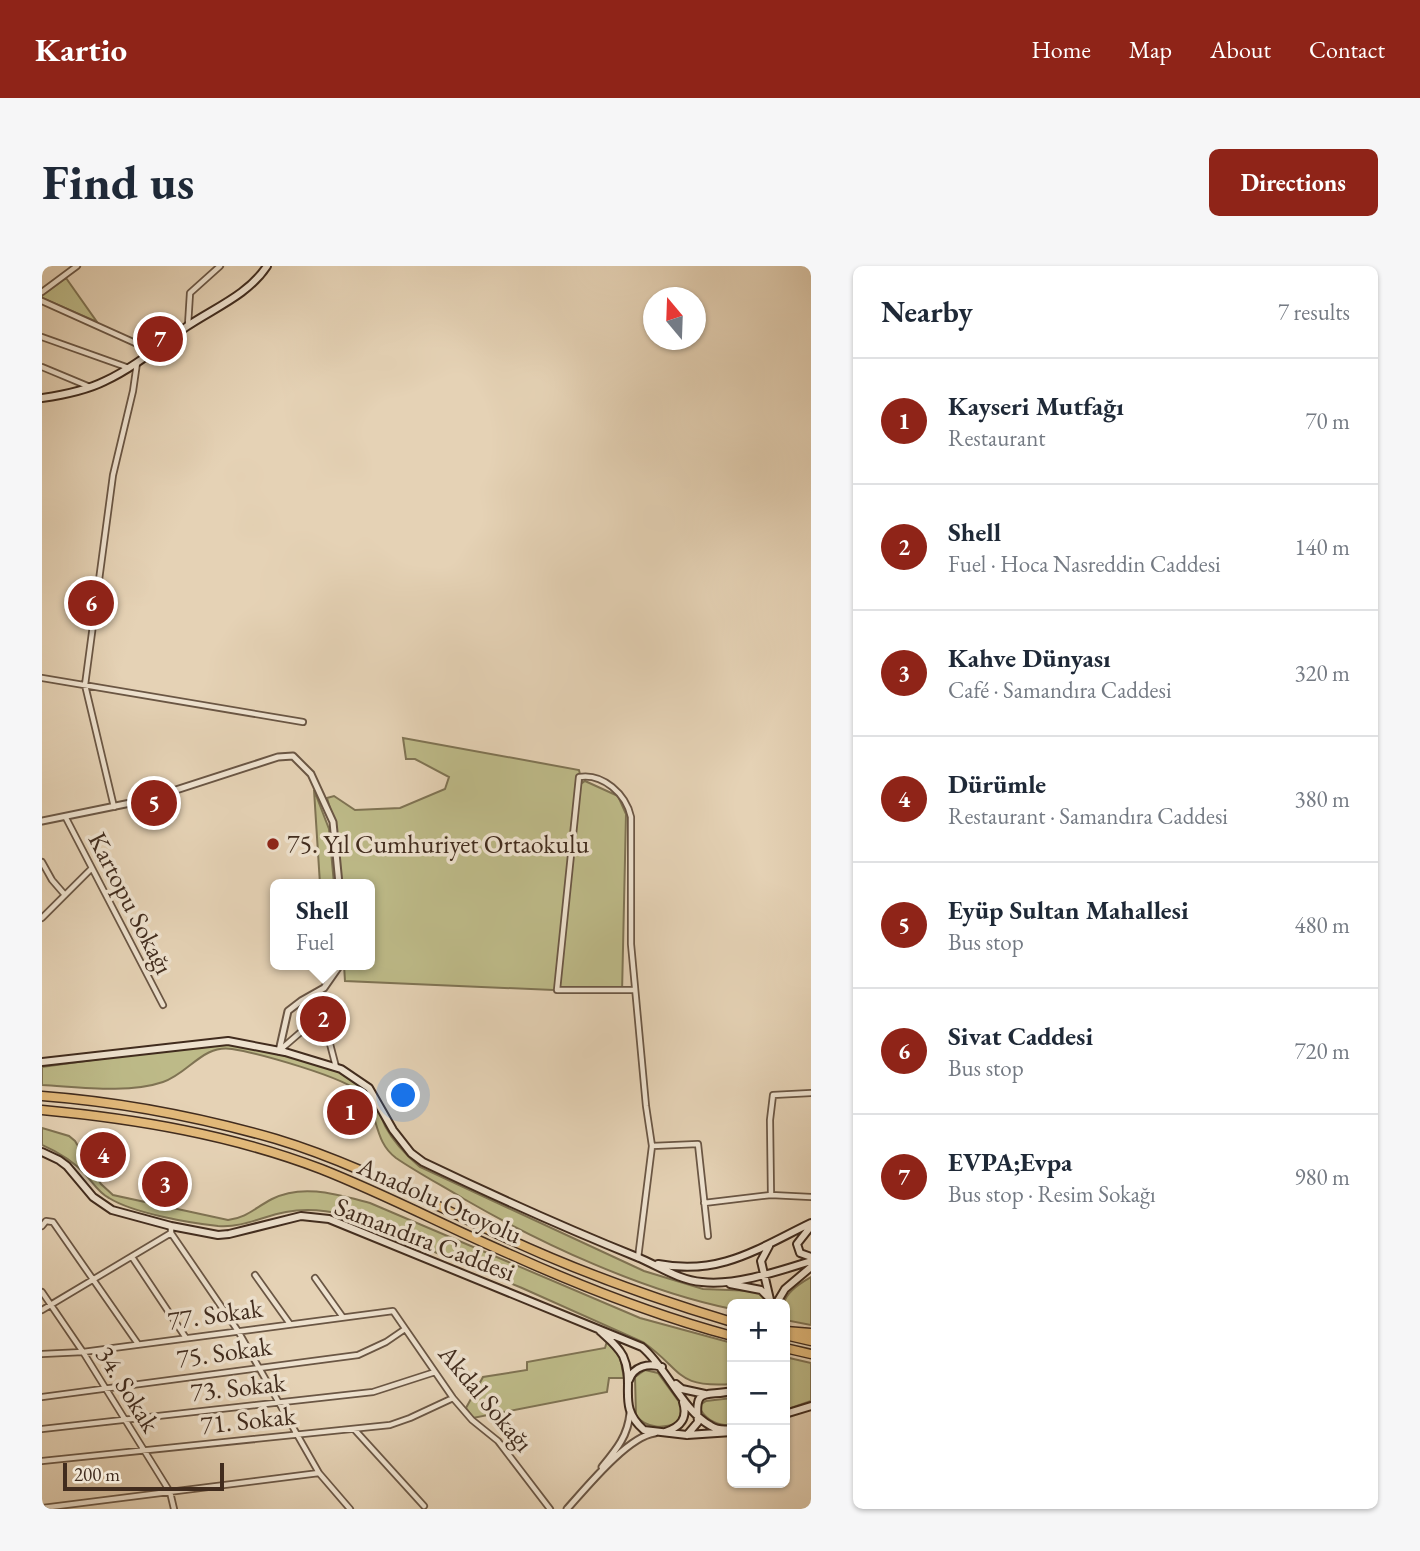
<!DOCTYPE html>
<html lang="en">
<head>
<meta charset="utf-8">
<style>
  body { margin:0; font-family:"EB Garamond",serif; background:#f6f6f7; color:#1f2937 }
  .controls { position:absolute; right:21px; bottom:21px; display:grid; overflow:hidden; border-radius:10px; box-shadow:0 2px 5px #0004 }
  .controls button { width:63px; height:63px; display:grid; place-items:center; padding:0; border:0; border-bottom:2px solid #e0e1e3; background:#fff; color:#1f2937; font:35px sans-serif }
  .compass { position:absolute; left:601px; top:21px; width:63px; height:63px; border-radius:50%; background:#fff; box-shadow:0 2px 5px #0004; rotate:341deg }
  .scale { position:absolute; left:21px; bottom:18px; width:161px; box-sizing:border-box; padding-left:7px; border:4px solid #412c1e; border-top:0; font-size:19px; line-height:24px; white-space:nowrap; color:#412c1e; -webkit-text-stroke:5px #eee2cf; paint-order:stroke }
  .you { position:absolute; left:362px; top:830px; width:24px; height:24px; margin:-18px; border:5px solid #fff; border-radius:50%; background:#1a73e8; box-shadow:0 0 0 10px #1a73e833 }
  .badge { display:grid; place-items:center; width:46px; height:46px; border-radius:50%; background:#8f2418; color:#fff; font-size:23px; font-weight:700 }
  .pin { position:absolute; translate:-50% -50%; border:4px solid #fff; box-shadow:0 2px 7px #0006 }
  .popup { position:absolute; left:228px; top:613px; width:105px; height:91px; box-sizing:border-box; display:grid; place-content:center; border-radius:10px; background:#fff; filter:drop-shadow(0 2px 5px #0005); font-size:23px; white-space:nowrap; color:#747a83 }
  .popup b { font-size:26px; color:#1f2937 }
  .popup::after { content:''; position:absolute; left:50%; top:100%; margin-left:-14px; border:14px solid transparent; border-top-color:#fff }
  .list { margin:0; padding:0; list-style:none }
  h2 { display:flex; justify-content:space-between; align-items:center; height:91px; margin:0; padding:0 28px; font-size:30px }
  h2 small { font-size:23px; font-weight:400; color:#747a83 }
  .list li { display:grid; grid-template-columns:46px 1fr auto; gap:21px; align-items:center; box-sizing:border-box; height:126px; padding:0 28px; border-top:2px solid #e0e1e3 }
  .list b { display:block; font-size:26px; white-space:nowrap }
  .list p { margin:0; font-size:23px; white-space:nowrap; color:#747a83 }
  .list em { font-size:23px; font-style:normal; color:#747a83 }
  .icon { flex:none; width:38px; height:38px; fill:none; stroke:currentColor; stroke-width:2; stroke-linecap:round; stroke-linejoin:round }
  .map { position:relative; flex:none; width:769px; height:1243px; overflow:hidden; border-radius:10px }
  header { display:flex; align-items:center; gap:42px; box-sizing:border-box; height:98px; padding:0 35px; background:#8f2418; color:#fff }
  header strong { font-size:33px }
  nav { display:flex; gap:38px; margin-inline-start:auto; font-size:24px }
  .intro { display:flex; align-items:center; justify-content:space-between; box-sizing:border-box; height:168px; padding:0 42px }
  h1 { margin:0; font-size:49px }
  .button { padding:18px 32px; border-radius:10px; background:#8f2418; color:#fff; font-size:24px; font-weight:700 }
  main { display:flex; gap:42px; padding:0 42px }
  aside { flex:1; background:#fff; border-radius:10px; box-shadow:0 2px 5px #0004 }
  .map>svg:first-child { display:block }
</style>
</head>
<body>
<header>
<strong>Kartio</strong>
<nav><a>Home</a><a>Map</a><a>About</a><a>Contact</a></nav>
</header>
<div class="intro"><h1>Find us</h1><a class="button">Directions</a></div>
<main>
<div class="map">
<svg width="769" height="1243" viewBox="0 0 769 1243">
  <rect width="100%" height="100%" fill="#e5d2b5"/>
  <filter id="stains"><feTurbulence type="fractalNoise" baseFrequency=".00286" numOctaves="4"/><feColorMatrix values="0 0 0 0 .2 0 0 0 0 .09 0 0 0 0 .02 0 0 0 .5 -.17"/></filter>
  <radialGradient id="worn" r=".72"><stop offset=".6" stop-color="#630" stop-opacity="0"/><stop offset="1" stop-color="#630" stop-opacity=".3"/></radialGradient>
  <path fill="#bdba88" stroke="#7f7353" stroke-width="2" d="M24 12 55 56 0 32V29Z
    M361 472 537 504 540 517 543 515 576 530 584 548 580 727 303 715 302 699H328V618H297L294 563 285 532 292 530 313 544 358 542 403 523 407 511 373 493H364Z
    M272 524 287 563 292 618H278Z
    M185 778C224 783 307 797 329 831 335 840 339 850 343 860 351 875 365 890 378 901L602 1005 661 1023 713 1025 719 1027 725 1038H690V1043C601 1025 500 978 422 933 399 919 376 907 354 892 331 875 337 847 320 828 304 811 215 787 190 783 161 778 146 808 121 816 86 828 37 821 0 819V801L158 779Z
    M0 862 27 870 33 875 59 918 71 929 186 954C205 952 214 941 230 933 261 917 297 929 328 937L598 1052 690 1077V1118C633 1122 642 1105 601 1076L480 1022 303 949C283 944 265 942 244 946 221 950 201 962 176 960 147 957 91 947 67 932 57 927 51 917 44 909 32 896 16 886 0 879Z
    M769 1011V1059L743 1054C743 1049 741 1038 742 1037 744 1026 760 1016 769 1011Z
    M565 1075 578 1091 582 1112H567L565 1126 431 1152 424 1142 441 1111 485 1104V1096L563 1082Z
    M743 1091 769 1097V1135L743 1144Z
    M603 1104 616 1107 640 1140 638 1156C622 1163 605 1163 594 1150L593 1111Z
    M690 1132V1160C676 1159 666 1156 658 1143V1139L664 1135Z"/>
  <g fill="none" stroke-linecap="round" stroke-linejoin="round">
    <defs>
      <path id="minor" d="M0 26 35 0
        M0 35 111 85
        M146 59 148 27 178 0
        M0 71 87 102
        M0 101 48 121
        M0 412 261 456
        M72 541 43 419 71 209 91 125 95 97
        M24 552 121 739
        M0 596 10 614 23 629
        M0 652 49 603
        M592 724H515L537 511C561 507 584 528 589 551V678L604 840 610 880 596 992
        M238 784 260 765 287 774 294 801
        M610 880 656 878 666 970
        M729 929 728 854 731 829 769 827
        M662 937 729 929 769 931
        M0 960 4 955 11 956 96 1078
        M129 961V967L196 1065 277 1207 308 1243
        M90 991 144 1072
        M213 1009 248 1058
        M273 1012 300 1050
        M0 1026 41 1086 128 1226 132 1243
        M0 1044 129 967
        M0 1088 41 1086 351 1045 411 1132 430 1154 456 1175 508 1243
        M0 1131 316 1089 344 1076 363 1063
        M0 1163 331 1126 393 1106
        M312 1163 382 1240
        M0 1195 348 1159 368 1152 411 1132
        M0 1242 277 1207"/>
      <path id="tertiary" d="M0 555 103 534 236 491 251 490 269 508 291 556 297 618
        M237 785 246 745 259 735 282 722 298 699
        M560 1201C574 1184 586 1170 588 1147
        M525 1243C544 1222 586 1170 613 1167"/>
      <path id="secondary" d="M0 132C21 129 43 125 63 115 93 101 117 80 144 61 172 42 206 29 225 0
        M0 796 186 775 243 786 299 803 327 822 351 864 369 887 381 896C452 930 523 962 595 991 617 1000 636 1014 660 1016 693 1020 737 1005 769 995
        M0 886 17 894 25 900 51 931 70 944 129 960 176 969 187 968 259 950 287 953 600 1081C625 1102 640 1144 669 1160 675 1164 683 1164 690 1163
        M769 960 755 978 758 987 769 991
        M727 980 719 995 729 1038
        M616 998C678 1010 715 983 769 957
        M688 1018 719 1024 726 1031
        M734 1038 743 1023 769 1001
        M558 1065C567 1073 576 1080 581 1090 594 1119 574 1140 602 1164L645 1169 690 1166
        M587 1114C592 1100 606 1097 620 1101
        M634 1118 640 1123 663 1128
        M743 1148 769 1140
        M623 1166C639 1161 646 1152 641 1136
        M645 1169 656 1156C652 1120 663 1131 690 1125"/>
      <path id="motorway" d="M0 830C79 836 157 851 234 873 307 895 374 930 443 962 522 1000 606 1031 690 1056
        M0 844C95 853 190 869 279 903 345 929 407 962 472 990 543 1022 615 1050 690 1070
        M744 1065 769 1067
        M743 1069 769 1075
        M743 1082 769 1088"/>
    </defs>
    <use href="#minor" stroke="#6a5644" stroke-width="8"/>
    <use href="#tertiary" stroke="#6a5644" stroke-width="9"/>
    <use href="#secondary" stroke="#412c1e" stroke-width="10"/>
    <use href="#motorway" stroke="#412c1e" stroke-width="11"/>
    <use href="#minor" stroke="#eee2cf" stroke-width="4.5"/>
    <use href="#tertiary" stroke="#eee2cf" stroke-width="5"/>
    <use href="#secondary" stroke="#eee2cf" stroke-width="6"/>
    <use href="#motorway" stroke="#e2b97a" stroke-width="8"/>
  </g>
  <circle fill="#8f2418" stroke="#eee2cf" stroke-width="2.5" cx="231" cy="578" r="7"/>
  <g text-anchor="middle" stroke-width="7" stroke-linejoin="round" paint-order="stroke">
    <g font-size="26" fill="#412c1e" stroke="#eee2cf" text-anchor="start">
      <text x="245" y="587">75. Yıl Cumhuriyet Ortaokulu</text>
    </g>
    <g font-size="26" fill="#412c1e" stroke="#eee2cf">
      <text transform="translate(89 637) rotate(63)" y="9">Kartopu Sokağı</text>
      <text transform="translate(398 934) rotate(24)" y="9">Anadolu Otoyolu</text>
      <text transform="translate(383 973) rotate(21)" y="9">Samandıra Caddesi</text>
      <text transform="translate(173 1048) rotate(-8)" y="9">77. Sokak</text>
      <text transform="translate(182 1086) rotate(-8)" y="9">75. Sokak</text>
      <text transform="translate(196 1121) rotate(-6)" y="9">73. Sokak</text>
      <text transform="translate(86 1123) rotate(58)" y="9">34. Sokak</text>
      <text transform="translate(444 1132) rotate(50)" y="9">Akdal Sokağı</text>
      <text transform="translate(206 1154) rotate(-6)" y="9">71. Sokak</text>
    </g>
  </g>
  <rect width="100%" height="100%" filter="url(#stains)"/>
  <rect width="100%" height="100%" fill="url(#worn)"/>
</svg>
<div class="controls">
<button>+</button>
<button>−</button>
<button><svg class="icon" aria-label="locate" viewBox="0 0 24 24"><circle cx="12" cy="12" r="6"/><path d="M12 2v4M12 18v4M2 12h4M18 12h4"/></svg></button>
</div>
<svg class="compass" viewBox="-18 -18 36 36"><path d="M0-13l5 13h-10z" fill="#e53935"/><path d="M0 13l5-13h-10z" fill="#747a83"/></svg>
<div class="scale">200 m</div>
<div class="you"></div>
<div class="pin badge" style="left:308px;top:846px">1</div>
<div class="pin badge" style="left:281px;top:753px">2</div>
<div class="popup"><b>Shell</b>Fuel</div>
<div class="pin badge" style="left:123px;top:918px">3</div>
<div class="pin badge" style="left:61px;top:889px">4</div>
<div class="pin badge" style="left:112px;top:537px">5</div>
<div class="pin badge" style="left:49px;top:337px">6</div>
<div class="pin badge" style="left:118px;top:73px">7</div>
</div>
<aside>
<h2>Nearby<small>7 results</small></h2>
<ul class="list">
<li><span class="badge">1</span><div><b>Kayseri Mutfağı</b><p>Restaurant</p></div><em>70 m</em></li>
<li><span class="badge">2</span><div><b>Shell</b><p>Fuel · Hoca Nasreddin Caddesi</p></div><em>140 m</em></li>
<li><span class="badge">3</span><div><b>Kahve Dünyası</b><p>Café · Samandıra Caddesi</p></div><em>320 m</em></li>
<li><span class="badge">4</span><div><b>Dürümle</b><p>Restaurant · Samandıra Caddesi</p></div><em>380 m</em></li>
<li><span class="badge">5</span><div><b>Eyüp Sultan Mahallesi</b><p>Bus stop</p></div><em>480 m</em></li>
<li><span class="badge">6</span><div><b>Sivat Caddesi</b><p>Bus stop</p></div><em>720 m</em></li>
<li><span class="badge">7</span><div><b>EVPA;Evpa</b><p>Bus stop · Resim Sokağı</p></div><em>980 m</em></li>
</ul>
</aside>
</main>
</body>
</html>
